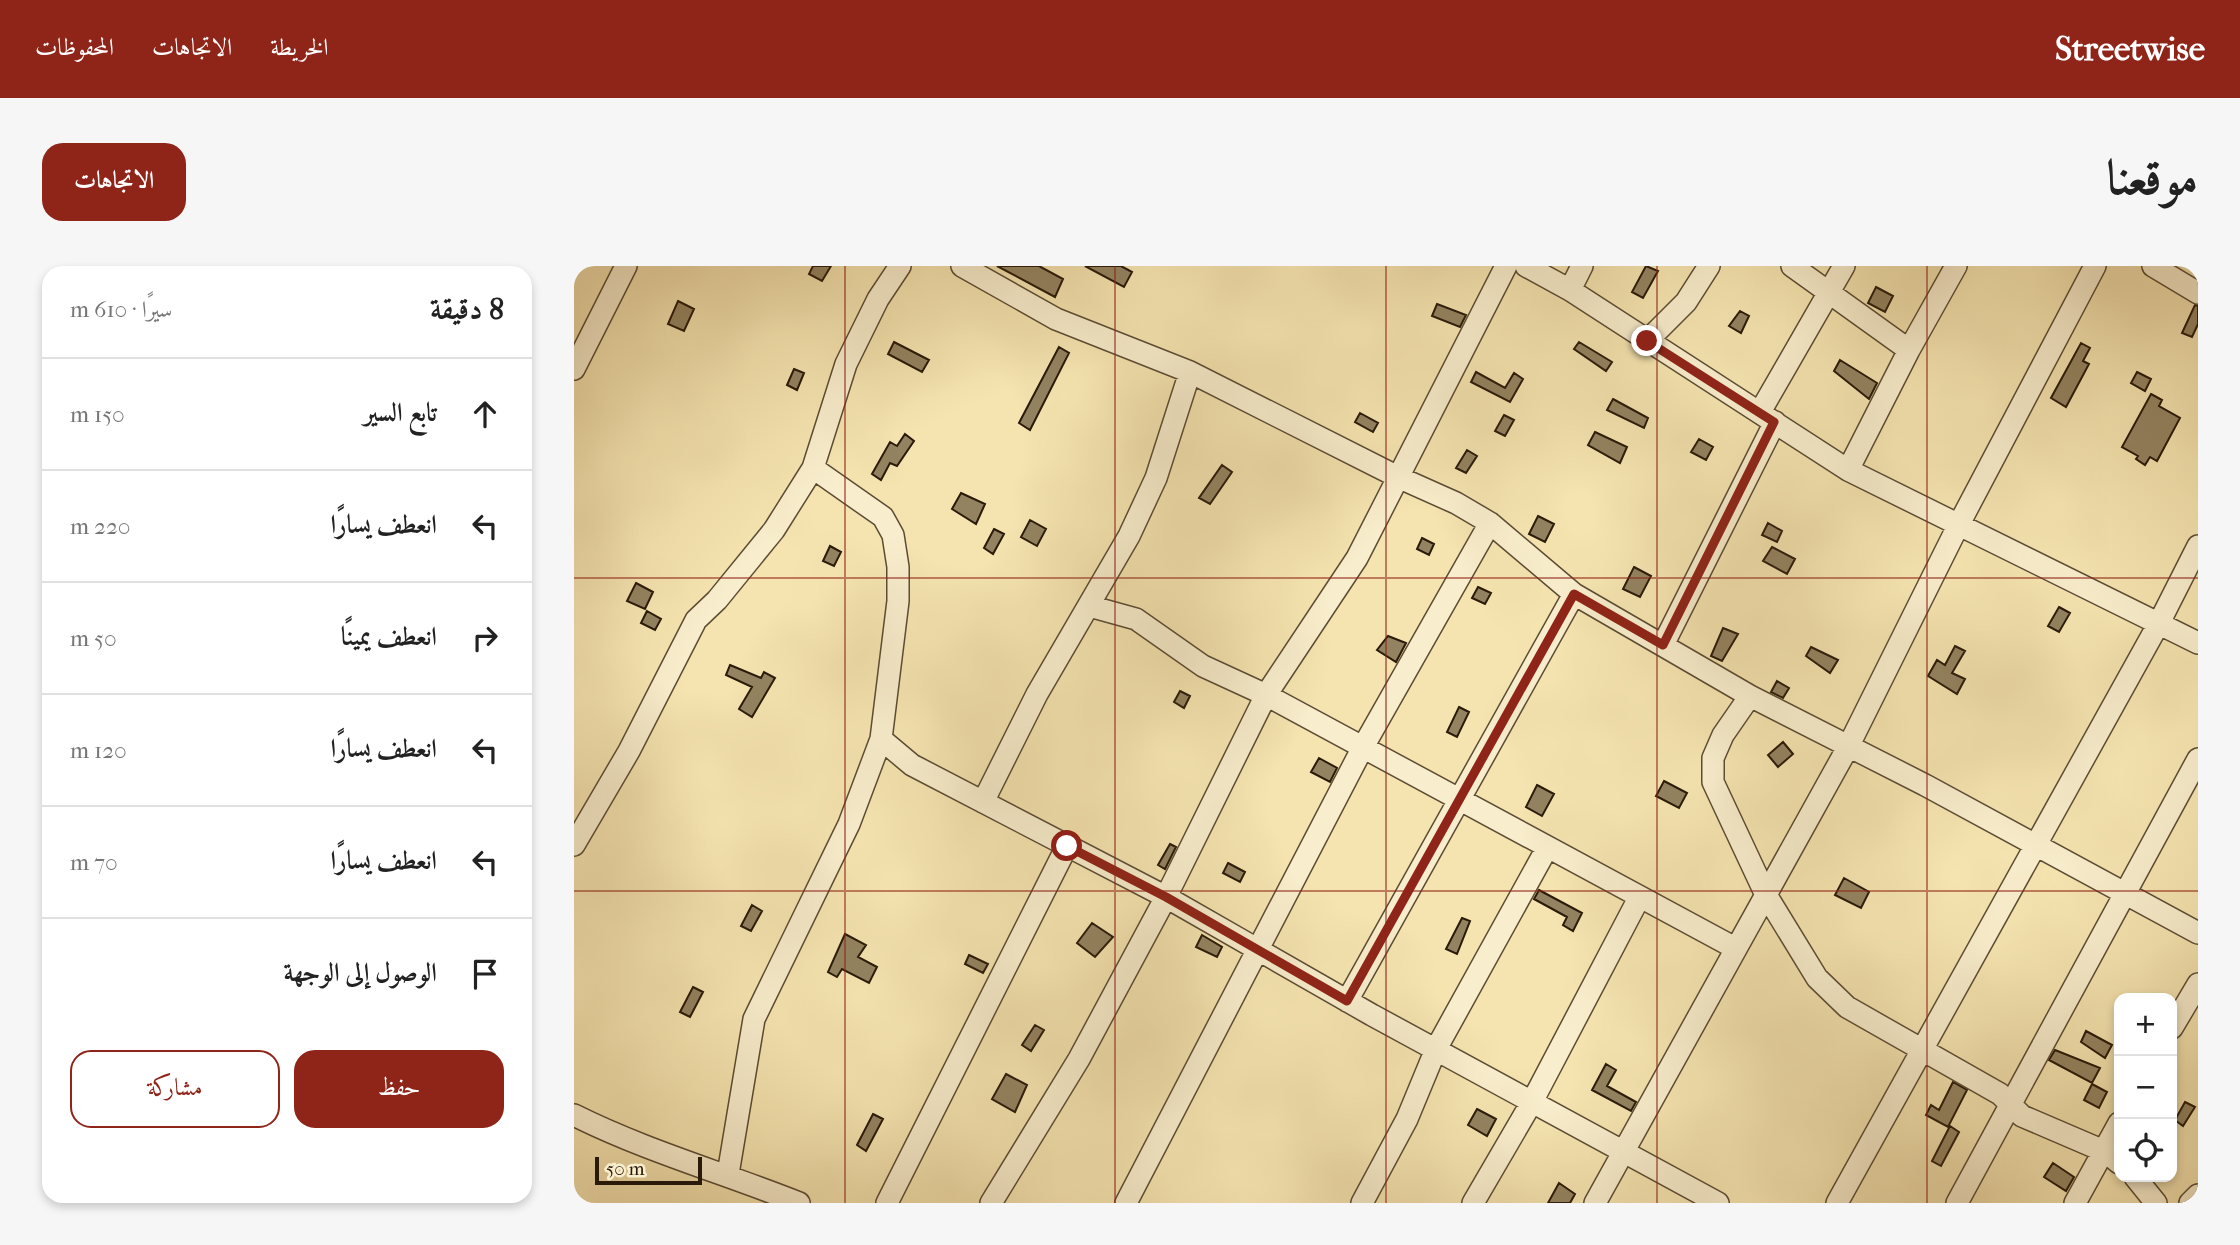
<!DOCTYPE html>
<html lang="ar">
<head>
<meta charset="utf-8">
<style>
  body { margin:0; font-family:"IM FELL French Canon",Amiri,serif; background:#f6f6f6; color:#222; direction:rtl }
  .controls { position:absolute; right:21px; bottom:21px; display:grid; overflow:hidden; border-radius:14px; box-shadow:0 4px 10px #0003 }
  .controls button { width:63px; height:63px; display:grid; place-items:center; padding:0; border:0; border-bottom:2px solid #e0e0e0; background:#fff; color:#222; font:35px sans-serif }
  .scale { position:absolute; left:21px; bottom:18px; width:107px; box-sizing:border-box; padding-left:7px; border:4px solid #291a0a; border-top:0; font-size:19px; line-height:24px; white-space:nowrap; color:#291a0a; -webkit-text-stroke:5px #f8edcc; paint-order:stroke }
  .stop { position:absolute; width:21px; height:21px; margin:-16px; border:5px solid #8f2418; border-radius:50%; background:#fff }
  .stop.end { background:#8f2418; border-color:#fff; box-shadow:0 2px 7px #0008 }
  .list { margin:0; padding:0; list-style:none }
  h2 { display:flex; justify-content:space-between; align-items:center; height:91px; margin:0; padding:0 28px; font-size:30px }
  h2 small { font-size:23px; font-weight:400; color:#767676 }
  .list li { display:grid; grid-template-columns:46px 1fr auto; gap:21px; align-items:center; box-sizing:border-box; height:112px; padding:0 28px; border-top:2px solid #e0e0e0 }
  .list b { display:block; font-size:26px; white-space:nowrap }
  .list em { font-size:23px; font-style:normal; color:#767676 }
  .actions { display:flex; gap:14px; padding:21px 28px }
  .actions a { flex:1; padding:16px 0; border:2px solid #8f2418; border-radius:21px; text-align:center; font-size:24px; color:#8f2418 }
  .actions .main { background:#8f2418; color:#fff }
  .icon { flex:none; width:38px; height:38px; fill:none; stroke:currentColor; stroke-width:2; stroke-linecap:round; stroke-linejoin:round }
  .map { position:relative; flex:none; width:1624px; height:937px; overflow:hidden; direction:ltr; border-radius:21px }
  header { display:flex; align-items:center; gap:42px; box-sizing:border-box; height:98px; padding:0 35px; background:#8f2418; color:#fff }
  header strong { font-size:33px }
  nav { display:flex; gap:38px; margin-inline-start:auto; font-size:24px }
  .intro { display:flex; align-items:center; justify-content:space-between; box-sizing:border-box; height:168px; padding:0 42px }
  h1 { margin:0; font-size:49px }
  .button { padding:18px 32px; border-radius:21px; background:#8f2418; color:#fff; font-size:24px; font-weight:700 }
  main { display:flex; gap:42px; padding:0 42px }
  aside { flex:1; background:#fff; border-radius:21px; box-shadow:0 4px 10px #0003 }
  .map>svg:first-child { display:block }
</style>
</head>
<body>
<header>
<strong>Streetwise</strong>
<nav><a>الخريطة</a><a>الاتجاهات</a><a>المحفوظات</a></nav>
</header>
<div class="intro"><h1>موقعنا</h1><a class="button">الاتجاهات</a></div>
<main>
<div class="map">
<svg width="1624" height="937" viewBox="0 0 1624 937">
  <rect width="100%" height="100%" fill="#f5e4b0"/>
  <filter id="stains"><feTurbulence type="fractalNoise" baseFrequency=".00286" numOctaves="4"/><feColorMatrix values="0 0 0 0 .2 0 0 0 0 .09 0 0 0 0 .02 0 0 0 .5 -.17"/></filter>
  <radialGradient id="worn" r=".72"><stop offset=".6" stop-color="#630" stop-opacity="0"/><stop offset="1" stop-color="#630" stop-opacity=".3"/></radialGradient>
  <path fill="#938360" stroke="#291a0a" stroke-width="2" d="M239 0H257L248 15 235 8Z
    M423 0H465L489 13 481 31Z
    M511 0H547L558 6 550 21Z
    M1072 0 1084 5 1069 32 1058 26Z
    M1302 21 1319 30 1311 46 1294 37Z
    M104 35 120 43 110 65 94 58Z
    M863 38 892 49 886 61 858 50Z
    M1621 39 1624 40V58L1618 71 1608 67Z
    M1166 45 1175 50 1167 67 1155 60Z
    M320 76 355 94 348 106 314 88Z
    M1005 76 1038 96 1032 105 1000 83Z
    M1507 77 1516 82 1509 95 1515 98 1492 141 1477 132Z
    M485 81 495 87 456 164 445 157Z
    M1266 94 1303 117 1295 133 1260 105Z
    M220 103 230 107 223 124 213 119Z
    M902 106 931 122 940 107 949 113 936 136 897 116Z
    M1563 106 1577 113 1571 125 1557 117Z
    M1577 128 1588 134 1585 140 1606 152 1583 195 1576 191 1571 199 1562 193 1564 190 1548 181Z
    M1039 133 1074 152 1070 162 1033 144Z
    M786 147 804 157 799 166 781 156Z
    M930 149 940 154 931 170 921 165Z
    M1021 166 1053 181 1046 197 1014 179Z
    M331 168 340 175 323 200 316 197 307 214 298 208 316 176 323 180Z
    M1125 173 1139 181 1132 194 1117 186Z
    M893 184 903 190 892 207 882 202Z
    M648 199 658 206 636 238 625 232Z
    M387 227 411 238 402 258 378 243Z
    M964 250 980 258 971 276 955 268Z
    M456 254 472 263 463 280 447 271Z
    M1194 257 1208 265 1203 276 1188 269Z
    M420 263 430 268 419 288 410 282Z
    M848 272 860 278 855 289 843 283Z
    M256 280 267 286 260 300 249 295Z
    M1198 281 1221 293 1213 308 1189 295Z
    M1060 301 1077 310 1066 331 1049 323Z
    M62 317 79 326 71 343 53 335Z
    M904 321 917 327 911 338 898 332Z
    M1485 341 1496 347 1485 366 1474 360Z
    M73 345 87 353 81 364 67 357Z
    M1149 362 1164 368 1148 395 1137 390Z
    M814 370 832 377 822 396 803 384Z
    M1381 380 1391 385 1378 407 1391 413 1383 428 1354 410 1363 394 1371 399Z
    M1237 381 1264 394 1256 407 1232 390Z
    M156 399 187 412 190 406 201 412 178 451 165 443 178 421 152 409Z
    M1203 415 1215 422 1209 432 1197 426Z
    M606 425 616 430 610 442 600 436Z
    M885 441 895 446 883 471 873 466Z
    M1209 476 1219 488 1204 501 1194 489Z
    M745 492 763 502 756 516 737 506Z
    M1090 515 1113 527 1105 542 1082 530Z
    M963 519 980 528 968 550 952 541Z
    M596 578 602 581 591 603 584 599Z
    M654 597 671 606 666 616 649 607Z
    M1270 612 1295 626 1287 642 1261 629Z
    M965 624 1008 647 999 665 989 659 993 651 960 633Z
    M178 639 188 645 177 665 167 660Z
    M888 652 896 655 883 688 872 683Z
    M518 657 539 671 521 691 503 677Z
    M271 668 292 679 284 691 303 701 295 717 268 703 263 711 254 706Z
    M628 669 648 681 643 691 622 681Z
    M395 689 414 698 409 707 391 698Z
    M119 721 129 726 116 751 106 746Z
    M461 759 470 764 457 785 448 779Z
    M1512 765 1538 779 1531 792 1507 776Z
    M1481 784 1526 802 1518 817 1475 794Z
    M1032 798 1042 804 1033 820 1062 836 1057 845 1018 824Z
    M432 808 453 819 441 846 418 833Z
    M1379 816 1393 824 1374 861 1352 849 1357 839 1365 844Z
    M1518 818 1533 826 1525 842 1510 834Z
    M1611 836 1621 841 1609 860 1601 854Z
    M903 843 922 853 913 870 894 859Z
    M299 848 309 853 292 885 283 879Z
    M1376 860 1385 866 1367 900 1358 895Z
    M1479 897 1500 911 1492 925 1470 911Z
    M985 917 1001 928 996 937H974Z"/>
  <g fill="none" stroke-linecap="round" stroke-linejoin="round">
    <defs>
      <path id="minor" d="M388 0 482 53 616 106 826 212 882 237 916 257 1000 328 1176 430 1351 519 1624 667
        M952 0 996 24 1274 204 1624 377
        M1218 0 1335 84
        M1579 0 1624 27
        M996 24 1008 0
        M1073 75 1112 36 1135 0
        M0 103 52 0
        M1186 146 1270 0
        M1274 204 1335 84 1382 0
        M515 340 562 353 629 400 692 429 1161 682
        M1089 379 1201 156
        M1176 430 1149 469 1139 492V516L1191 627 1243 712 1273 741 1426 828 1448 850 1532 886 1545 897
        M307 473 338 499 592 631 798 749 1144 937
        M409 536 463 428 555 270 582 212 616 106
        M0 579 55 485 122 354 143 334 200 264 239 202 272 98 304 33 326 0
        M773 735 1000 328
        M1598 762 1624 718
        M0 849C72 885 150 907 225 937
        M154 908 180 753 275 558 307 473 324 335V301L319 269 309 251 239 202
        M1561 911 1582 937
        M313 937 493 580
        M417 937 505 793 592 631 692 429 783 292 932 0
        M552 937 789 481 916 257
        M788 937 833 853 862 783 973 582
        M899 937 959 834 1065 632
        M1021 937 1274 481 1384 260 1521 0
        M1263 937 1585 357 1624 280
        M1383 937 1624 493
        M1501 937 1545 857
        M1616 937 1624 929"/>
    </defs>
    <use href="#minor" stroke="#5c4c34" stroke-width="24"/>
    <use href="#minor" stroke="#f8edcc" stroke-width="21"/>
  </g>
  <g fill="none" stroke-linecap="round" stroke-linejoin="round">
    <path stroke="#8f2418" stroke-width="9" d="M493 580 592 631 773 735 1000 328 1089 379 1200 156 1073 75"/>
  </g>
  <path fill="none" stroke="#8f2418" stroke-width="2" stroke-opacity="0.55" d="M271 0V937M541 0V937M812 0V937M1083 0V937M1353 0V937M0 312H1624M0 625H1624"/>
  <rect width="100%" height="100%" filter="url(#stains)"/>
  <rect width="100%" height="100%" fill="url(#worn)"/>
</svg>
<div class="controls">
<button>+</button>
<button>−</button>
<button><svg class="icon" aria-label="locate" viewBox="0 0 24 24"><circle cx="12" cy="12" r="6"/><path d="M12 2v4M12 18v4M2 12h4M18 12h4"/></svg></button>
</div>
<div class="scale">50 m</div>
<div class="stop" style="left:493px;top:580px"></div>
<div class="stop end" style="left:1073px;top:75px"></div>
</div>
<aside>
<h2>8 دقيقة<small>سيرًا · 610 m</small></h2>
<ul class="list">
<li><svg class="icon" aria-label="ahead" viewBox="0 0 24 24"><path d="M12 20V5M6 11l6-6 6 6"/></svg><div><b>تابع السير</b></div><em>150 m</em></li>
<li><svg class="icon" aria-label="left" viewBox="0 0 24 24"><path d="M17 20v-9H6M10 6l-5 5 5 5"/></svg><div><b>انعطف يسارًا</b></div><em>220 m</em></li>
<li><svg class="icon" aria-label="right" viewBox="0 0 24 24"><path d="M7 20v-9h11M14 6l5 5-5 5"/></svg><div><b>انعطف يمينًا</b></div><em>50 m</em></li>
<li><svg class="icon" aria-label="left" viewBox="0 0 24 24"><path d="M17 20v-9H6M10 6l-5 5 5 5"/></svg><div><b>انعطف يسارًا</b></div><em>120 m</em></li>
<li><svg class="icon" aria-label="left" viewBox="0 0 24 24"><path d="M17 20v-9H6M10 6l-5 5 5 5"/></svg><div><b>انعطف يسارًا</b></div><em>70 m</em></li>
<li><svg class="icon" aria-label="arrive" viewBox="0 0 24 24"><path d="M6 21V4h12l-3 4 3 4H6"/></svg><div><b>الوصول إلى الوجهة</b></div></li>
</ul>
<div class="actions"><a class="main">حفظ</a><a>مشاركة</a></div>
</aside>
</main>
</body>
</html>
